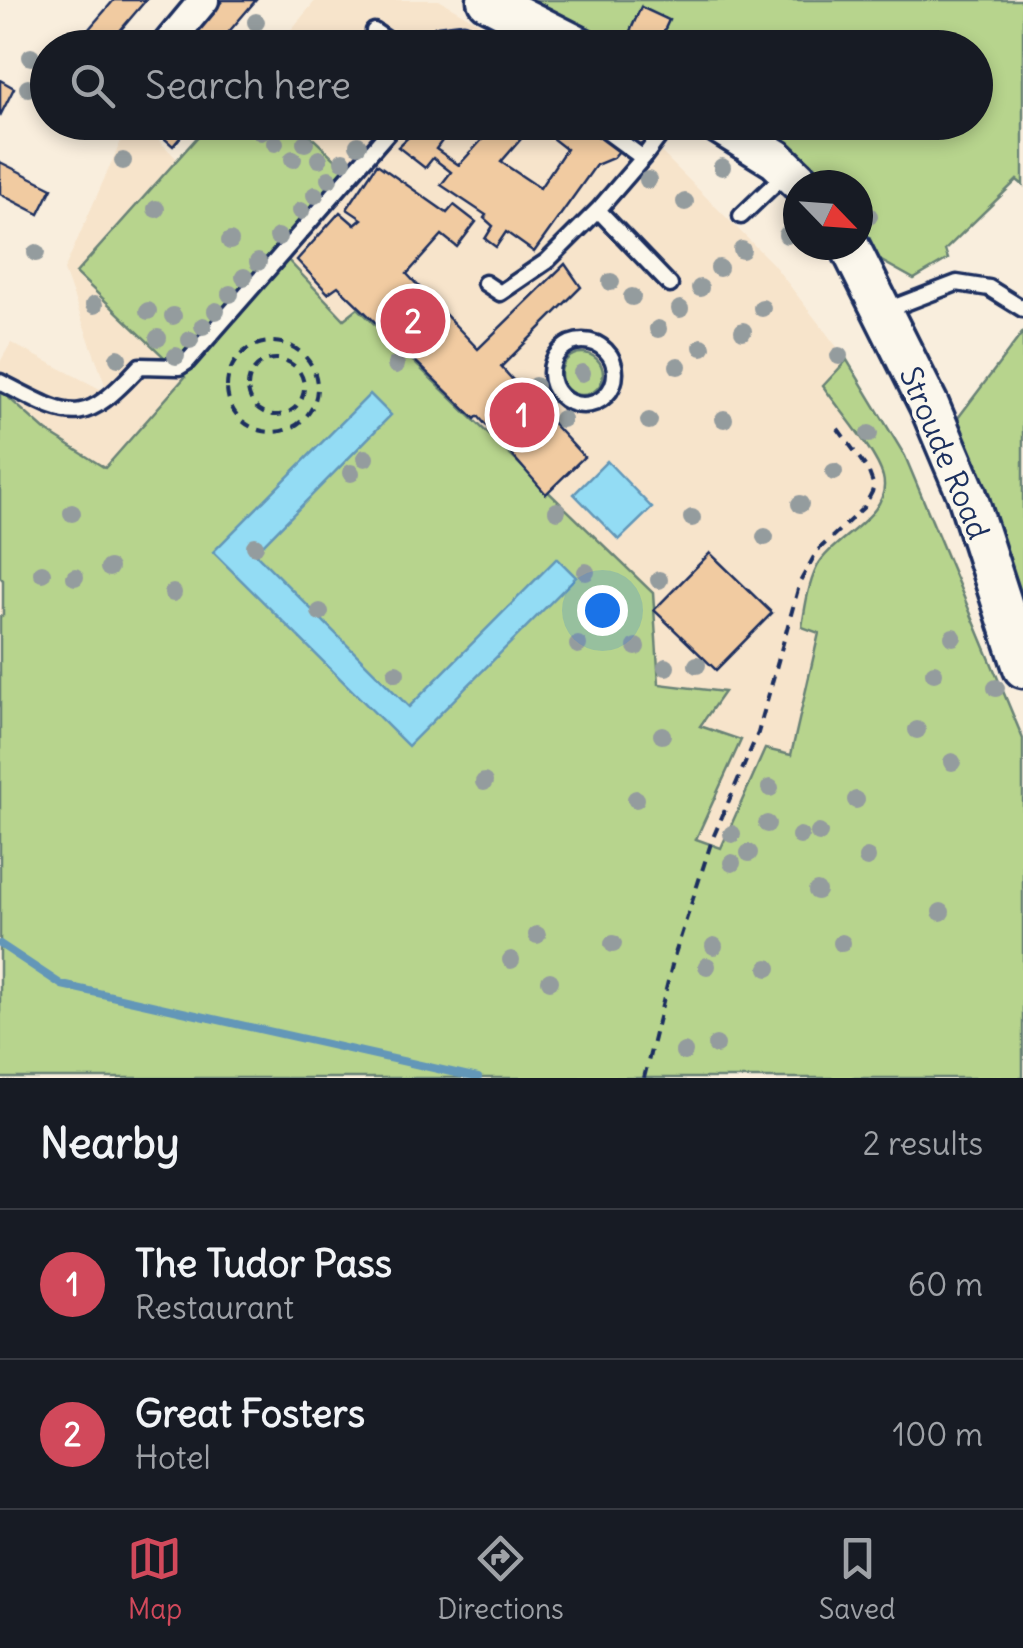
<!DOCTYPE html>
<html lang="en">
<head>
<meta charset="utf-8">
<style>
  body { margin:0; font-family:Delius,sans-serif; background:#20242c; color:#f1f3f6 }
  .compass { position:absolute; left:783px; top:170px; width:90px; height:90px; border-radius:50%; background:#171b24; box-shadow:0 5px 15px #0003; rotate:115deg }
  .you { position:absolute; left:602px; top:610px; width:35px; height:35px; margin:-25px; border:8px solid #fff; border-radius:50%; background:#1a73e8; box-shadow:0 0 0 15px #1a73e833 }
  .badge { display:grid; place-items:center; width:65px; height:65px; border-radius:50%; background:#d1495b; color:#fff; font-size:32px; font-weight:700 }
  .pin { position:absolute; translate:-50% -50%; border:5px solid #fff; box-shadow:0 2px 10px #0006 }
  .list { margin:0; padding:0; list-style:none }
  h2 { display:flex; justify-content:space-between; align-items:center; height:130px; margin:0; padding:0 40px; font-size:42px }
  h2 small { font-size:32px; font-weight:400; color:#9ea1a6 }
  .list li { display:grid; grid-template-columns:65px 1fr auto; gap:30px; align-items:center; box-sizing:border-box; height:150px; padding:0 40px; border-top:2px solid #363941 }
  .list b { display:block; font-size:38px; white-space:nowrap }
  .list p { margin:0; font-size:32px; white-space:nowrap; color:#9ea1a6 }
  .list em { font-size:32px; font-style:normal; color:#9ea1a6 }
  .icon { flex:none; width:55px; height:55px; fill:none; stroke:currentColor; stroke-width:2; stroke-linecap:round; stroke-linejoin:round }
  .map { position:relative; flex:none; width:1023px; height:1078px; overflow:hidden }
  .search { position:absolute; background:#171b24; box-shadow:0 5px 15px #0003; left:30px; right:30px; top:30px; height:110px; display:flex; align-items:center; gap:25px; box-sizing:border-box; padding:0 35px; border-radius:55px; color:#9ea1a6; font-size:38px }
  .sheet { height:430px; background:#171b24 }
  nav { display:flex; justify-content:space-around; align-items:center; box-sizing:border-box; height:140px; border-top:2px solid #363941; background:#171b24; font-size:28px; color:#9ea1a6 }
  nav a { display:grid; justify-items:center; gap:5px }
  nav .on { color:#d1495b }
  .map>svg:first-child { display:block }
</style>
</head>
<body>
<div class="map">
<svg width="1023" height="1078" viewBox="0 0 1023 1078">
  <rect width="100%" height="100%" fill="#f9eedd"/>
  <filter id="ink" filterUnits="userSpaceOnUse"><feTurbulence type="fractalNoise" baseFrequency=".01" numOctaves="2"/><feDisplacementMap in="SourceGraphic" scale="20" xChannelSelector="R" yChannelSelector="G"/><feConvolveMatrix kernelMatrix="1 2 1 2 8 2 1 2 1" color-interpolation-filters="sRGB"/></filter>
  <g filter="url(#ink)">
    <path fill="#f7e4cb" d="M316 0H439L520 47 276 48Z
      M129 123H142L177 159 210 123H627L659 150 773 264 847 360 878 409 905 456 939 532 1023 739V785L0 1078V610L5 599 0 526V362L11 343 108 393 64 270Z"/>
    <path fill="#b7d48d" stroke="#698276" stroke-width="2.5" d="M528 0H1023V185L1017 180 945 250 948 259 914 279 878 259 858 222V185H829L759 123 976 122V48L648 47 650 42 656 45 641 7 629 33 639 39 644 47H626Z
      M210 123H297L356 179 286 258 344 319 358 308 653 593 659 684 724 692 700 726 741 740 696 839 721 848 765 749 791 755 819 633 802 627C805 608 808 585 817 567 832 537 893 516 883 477 877 453 838 408 823 386L847 360 905 456 1023 739V1078H0V617L3 615V580L0 577V390L46 431 105 468 185 377 76 273Z
      M1023 332V606L958 418Z
      M561 374a21 21 0 1 1 42 0a21 21 0 1 1-42 0Z"/>
    <path fill="#93dcf4" stroke="#6397b8" stroke-width="2.5" d="M370 394 391 415 255 553 409 707 557 558 576 577 408 746 213 552Z
      M607 461 652 508 619 540 574 494Z"/>
    <g fill="none" stroke-linecap="round" stroke-linejoin="round">
      <path stroke="#6397b8" stroke-width="8" d="M0 944 62 985 478 1078"/>
    </g>
    <path fill="#f1cba1" stroke="#1b2f5e" stroke-width="2.5" fill-rule="evenodd" d="M114 0H146L107 46 88 30Z
      M223 0H256L215 48H182Z
      M641 7 669 20 657 46 650 42 644 48 637 44 639 39 629 34Z
      M0 80 14 88 0 116Z
      M163 122H193L173 146 156 131Z
      M424 122H456L436 149 459 165 498 122H580L619 151 613 158 596 165 534 252 506 232 496 247 485 239 493 226 484 218 486 215 441 185 451 172 433 158 425 168 398 147ZM534 124 566 149 540 188 501 162Z
      M0 162 52 188 39 214 0 194Z
      M377 164 447 213 454 205 476 222 457 247 442 235 407 274 478 349 565 264 581 287 501 367 584 457 546 494 478 416 475 419 338 286 328 293 297 260 340 212 355 225 362 219 347 209Z
      M710 553 772 613 716 670 654 610Z"/>
    <g fill="none" stroke-linecap="round" stroke-linejoin="round">
      <defs>
        <path id="lane" d="M374 31 399 48
          M428 48 439 35 464 32 489 48
          M594 122 643 158 598 210
          M643 158 670 122
          M741 216 788 171
          M485 283 500 293 547 261 598 210 670 285
          M884 311 957 283 989 288 1023 309
          M551 373a32 32 0 1 1 64 0a32 32 0 1 1-64 0Z
          M0 382C72 418 80 431 140 366L179 367 187 362 397 122"/>
        <path id="street" d="M164 48 204 0"/>
        <path id="secondary" d="M487 0 582 48
          M716 122 776 159 803 185
          M849 245 929 405 967 495 1023 668"/>
      </defs>
      <use href="#lane" stroke="#1b2f5e" stroke-width="21"/>
      <use href="#street" stroke="#1b2f5e" stroke-width="35"/>
      <use href="#secondary" stroke="#1b2f5e" stroke-width="45"/>
      <path stroke="#1b2f5e" stroke-width="4" stroke-dasharray="10 8" stroke-linecap="butt" d="M227 387a45 45 0 1 1 90 0a45 45 0 1 1-90 0Z
        M248 387a28 28 0 1 1 56 0a28 28 0 1 1-56 0Z
        M644 1078 674 957 712 840 758 733 800 582 817 551 864 507 872 492 874 486 868 470 836 426"/>
      <use href="#lane" stroke="#fbf7ec" stroke-width="14"/>
      <use href="#street" stroke="#fbf7ec" stroke-width="28"/>
      <use href="#secondary" stroke="#fbf7ec" stroke-width="38"/>
    </g>
    <g fill="#949c9e">
      <circle cx="256" cy="22" r="9"/>
      <circle cx="31" cy="57" r="9"/>
      <circle cx="28" cy="88" r="9"/>
      <circle cx="261" cy="132" r="9"/>
      <circle cx="275" cy="143" r="9"/>
      <circle cx="305" cy="143" r="9"/>
      <circle cx="358" cy="145" r="9"/>
      <circle cx="293" cy="159" r="9"/>
      <circle cx="319" cy="159" r="9"/>
      <circle cx="123" cy="161" r="9"/>
      <circle cx="343" cy="161" r="9"/>
      <circle cx="722" cy="167" r="9"/>
      <circle cx="329" cy="179" r="9"/>
      <circle cx="648" cy="180" r="9"/>
      <circle cx="315" cy="195" r="9"/>
      <circle cx="685" cy="202" r="9"/>
      <circle cx="156" cy="209" r="9"/>
      <circle cx="301" cy="211" r="9"/>
      <circle cx="869" cy="216" r="9"/>
      <circle cx="787" cy="235" r="9"/>
      <circle cx="278" cy="237" r="9"/>
      <circle cx="230" cy="241" r="9"/>
      <circle cx="742" cy="250" r="9"/>
      <circle cx="36" cy="253" r="9"/>
      <circle cx="258" cy="262" r="9"/>
      <circle cx="719" cy="268" r="9"/>
      <circle cx="244" cy="277" r="9"/>
      <circle cx="611" cy="282" r="9"/>
      <circle cx="700" cy="288" r="9"/>
      <circle cx="230" cy="294" r="9"/>
      <circle cx="632" cy="297" r="9"/>
      <circle cx="94" cy="305" r="9"/>
      <circle cx="762" cy="308" r="9"/>
      <circle cx="680" cy="309" r="9"/>
      <circle cx="148" cy="311" r="9"/>
      <circle cx="216" cy="311" r="9"/>
      <circle cx="173" cy="316" r="9"/>
      <circle cx="203" cy="326" r="9"/>
      <circle cx="658" cy="329" r="9"/>
      <circle cx="743" cy="331" r="9"/>
      <circle cx="158" cy="338" r="9"/>
      <circle cx="190" cy="340" r="9"/>
      <circle cx="702" cy="347" r="9"/>
      <circle cx="176" cy="356" r="9"/>
      <circle cx="839" cy="356" r="9"/>
      <circle cx="118" cy="358" r="9"/>
      <circle cx="396" cy="365" r="9"/>
      <circle cx="678" cy="366" r="9"/>
      <circle cx="582" cy="373" r="9"/>
      <circle cx="535" cy="386" r="9"/>
      <circle cx="562" cy="419" r="9"/>
      <circle cx="724" cy="419" r="9"/>
      <circle cx="649" cy="421" r="9"/>
      <circle cx="869" cy="434" r="9"/>
      <circle cx="365" cy="458" r="9"/>
      <circle cx="834" cy="472" r="9"/>
      <circle cx="351" cy="473" r="9"/>
      <circle cx="800" cy="504" r="9"/>
      <circle cx="557" cy="511" r="9"/>
      <circle cx="72" cy="513" r="9"/>
      <circle cx="692" cy="518" r="9"/>
      <circle cx="765" cy="537" r="9"/>
      <circle cx="255" cy="546" r="9"/>
      <circle cx="109" cy="568" r="9"/>
      <circle cx="586" cy="572" r="9"/>
      <circle cx="42" cy="573" r="9"/>
      <circle cx="75" cy="577" r="9"/>
      <circle cx="659" cy="580" r="9"/>
      <circle cx="173" cy="593" r="9"/>
      <circle cx="320" cy="612" r="9"/>
      <circle cx="953" cy="637" r="9"/>
      <circle cx="578" cy="645" r="9"/>
      <circle cx="636" cy="647" r="9"/>
      <circle cx="697" cy="665" r="9"/>
      <circle cx="666" cy="667" r="9"/>
      <circle cx="396" cy="673" r="9"/>
      <circle cx="934" cy="673" r="9"/>
      <circle cx="996" cy="688" r="9"/>
      <circle cx="917" cy="730" r="9"/>
      <circle cx="662" cy="735" r="9"/>
      <circle cx="952" cy="762" r="9"/>
      <circle cx="484" cy="782" r="9"/>
      <circle cx="770" cy="788" r="9"/>
      <circle cx="636" cy="799" r="9"/>
      <circle cx="856" cy="800" r="9"/>
      <circle cx="767" cy="824" r="9"/>
      <circle cx="819" cy="833" r="9"/>
      <circle cx="732" cy="834" r="9"/>
      <circle cx="800" cy="836" r="9"/>
      <circle cx="749" cy="853" r="9"/>
      <circle cx="867" cy="858" r="9"/>
      <circle cx="732" cy="863" r="9"/>
      <circle cx="817" cy="891" r="9"/>
      <circle cx="941" cy="912" r="9"/>
      <circle cx="537" cy="935" r="9"/>
      <circle cx="842" cy="943" r="9"/>
      <circle cx="613" cy="944" r="9"/>
      <circle cx="714" cy="946" r="9"/>
      <circle cx="511" cy="960" r="9"/>
      <circle cx="707" cy="966" r="9"/>
      <circle cx="768" cy="968" r="9"/>
      <circle cx="550" cy="981" r="9"/>
      <circle cx="716" cy="1045" r="9"/>
      <circle cx="684" cy="1052" r="9"/>
    </g>
  </g>
  <g text-anchor="middle" stroke-width="8" stroke-linejoin="round" paint-order="stroke">
    <g font-size="30" fill="#1b2f5e" stroke="#fbf7ec">
      <text transform="translate(944 453) rotate(67)" y="10">Stroude Road</text>
    </g>
  </g>
</svg>
<svg class="compass" viewBox="-18 -18 36 36"><path d="M0-13l5 13h-10z" fill="#e53935"/><path d="M0 13l5-13h-10z" fill="#9ea1a6"/></svg>
<div class="you"></div>
<div class="pin badge" style="left:522px;top:415px">1</div>
<div class="pin badge" style="left:413px;top:321px">2</div>
<div class="search"><svg class="icon" aria-label="search" viewBox="0 0 24 24"><circle cx="10" cy="10" r="6"/><path d="M15 15l6 6"/></svg>Search here</div>
</div>
<section class="sheet">
<h2>Nearby<small>2 results</small></h2>
<ul class="list">
<li><span class="badge">1</span><div><b>The Tudor Pass</b><p>Restaurant</p></div><em>60 m</em></li>
<li><span class="badge">2</span><div><b>Great Fosters</b><p>Hotel</p></div><em>100 m</em></li>
</ul>
</section>
<nav>
<a class="on"><svg class="icon" aria-label="map" viewBox="0 0 24 24"><path d="M3 6l6-2 6 2 6-2v14l-6 2-6-2-6 2zM9 4v14M15 6v14"/></svg>Map</a>
<a><svg class="icon" aria-label="directions" viewBox="0 0 24 24"><path d="M12 3l9 9-9 9-9-9zM9 14v-3h6M13 9l2 2-2 2"/></svg>Directions</a>
<a><svg class="icon" aria-label="saved" viewBox="0 0 24 24"><path d="M7 4h10v16l-5-4-5 4z"/></svg>Saved</a>
</nav>
</body>
</html>
